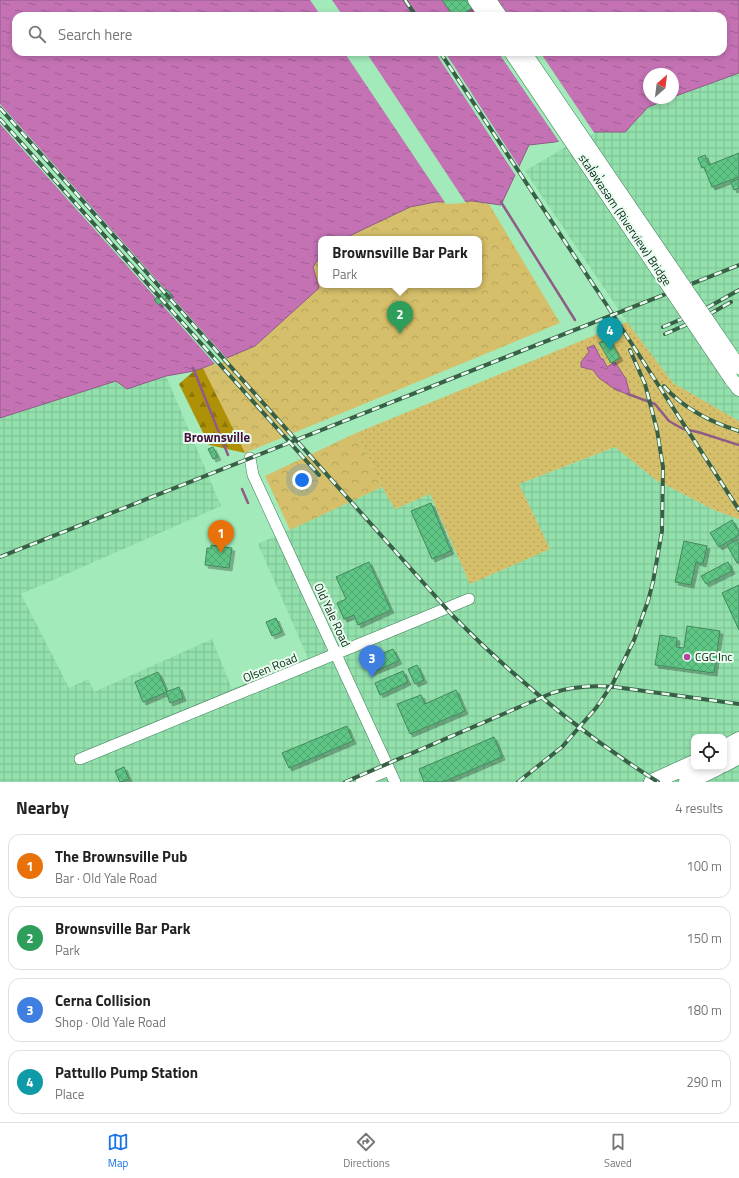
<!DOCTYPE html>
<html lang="en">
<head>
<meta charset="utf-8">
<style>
  body { margin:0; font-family:"Titillium Web",sans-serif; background:#f6f6f6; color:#222 }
  .controls { position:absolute; right:12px; bottom:12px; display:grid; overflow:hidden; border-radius:8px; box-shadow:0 2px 6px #0003 }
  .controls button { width:36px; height:36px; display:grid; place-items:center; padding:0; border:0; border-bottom:1px solid #e0e0e0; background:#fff; color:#222; font:20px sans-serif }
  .compass { position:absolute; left:643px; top:68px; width:36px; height:36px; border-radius:50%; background:#fff; box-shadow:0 2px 6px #0003; rotate:28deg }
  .you { position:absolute; left:302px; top:480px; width:14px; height:14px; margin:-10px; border:3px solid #fff; border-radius:50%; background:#1a73e8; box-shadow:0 0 0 6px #1a73e833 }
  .badge { display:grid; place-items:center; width:26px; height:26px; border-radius:50%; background:#1a73e8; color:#fff; font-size:13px; font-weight:700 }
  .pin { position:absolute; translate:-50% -33px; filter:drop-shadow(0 1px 2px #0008) }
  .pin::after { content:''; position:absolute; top:21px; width:14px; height:12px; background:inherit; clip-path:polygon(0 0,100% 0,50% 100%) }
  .popup { position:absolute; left:318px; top:236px; width:164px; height:52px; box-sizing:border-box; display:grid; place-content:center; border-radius:8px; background:#fff; filter:drop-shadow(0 1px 3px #0005); font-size:13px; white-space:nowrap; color:#767676 }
  .popup b { font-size:15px; color:#222 }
  .popup::after { content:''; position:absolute; left:50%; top:100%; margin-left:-8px; border:8px solid transparent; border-top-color:#fff }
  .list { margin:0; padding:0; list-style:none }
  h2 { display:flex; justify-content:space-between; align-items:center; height:52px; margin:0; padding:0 16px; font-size:17px }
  h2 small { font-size:13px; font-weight:400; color:#767676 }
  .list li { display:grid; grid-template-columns:26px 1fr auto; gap:12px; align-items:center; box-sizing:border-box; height:64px; margin:0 8px 8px; padding:0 8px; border:1px solid #e0e0e0; border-radius:12px }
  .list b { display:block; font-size:15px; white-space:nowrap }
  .list p { margin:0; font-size:13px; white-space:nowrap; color:#767676 }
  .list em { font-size:13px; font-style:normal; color:#767676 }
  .icon { flex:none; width:22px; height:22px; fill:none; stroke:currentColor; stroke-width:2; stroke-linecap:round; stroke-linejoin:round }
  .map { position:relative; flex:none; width:739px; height:782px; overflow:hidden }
  .search { position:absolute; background:#fff; box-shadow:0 2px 6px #0003; left:12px; right:12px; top:12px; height:44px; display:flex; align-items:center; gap:10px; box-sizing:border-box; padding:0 14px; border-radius:12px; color:#767676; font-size:15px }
  .sheet { height:340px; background:#fff }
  nav { display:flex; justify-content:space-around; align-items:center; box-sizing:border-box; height:56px; border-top:1px solid #e0e0e0; background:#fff; font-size:11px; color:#767676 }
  nav a { display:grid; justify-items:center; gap:2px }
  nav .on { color:#1a73e8 }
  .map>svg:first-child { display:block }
</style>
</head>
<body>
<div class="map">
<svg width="739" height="782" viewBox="0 0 739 782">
  <defs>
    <pattern id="industrial-grid" width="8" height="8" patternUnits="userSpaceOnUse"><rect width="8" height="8" fill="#92e0ac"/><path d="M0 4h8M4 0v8" fill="none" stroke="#7dc093"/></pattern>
    <pattern id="grass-dots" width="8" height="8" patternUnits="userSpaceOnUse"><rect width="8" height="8" fill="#d6bf6a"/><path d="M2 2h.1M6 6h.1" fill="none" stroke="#b6a45b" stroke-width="1.8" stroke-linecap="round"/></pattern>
    <pattern id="forest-firs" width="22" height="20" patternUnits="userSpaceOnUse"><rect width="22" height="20" fill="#ae9107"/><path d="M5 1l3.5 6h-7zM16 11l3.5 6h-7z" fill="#8c7707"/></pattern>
    <pattern id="park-crowns" width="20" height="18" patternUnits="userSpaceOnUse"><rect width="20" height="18" fill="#d6bf6a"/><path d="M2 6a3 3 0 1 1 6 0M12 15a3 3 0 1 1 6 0" fill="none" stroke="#b6a45b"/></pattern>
    <pattern id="water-ripples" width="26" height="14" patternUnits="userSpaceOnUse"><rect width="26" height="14" fill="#c572b5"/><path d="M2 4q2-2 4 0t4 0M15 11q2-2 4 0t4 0" fill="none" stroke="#9e5e92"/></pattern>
    <pattern id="building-cross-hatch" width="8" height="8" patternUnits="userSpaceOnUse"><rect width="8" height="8" fill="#5ec585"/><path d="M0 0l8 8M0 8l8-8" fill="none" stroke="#50a972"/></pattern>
    <filter id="shadow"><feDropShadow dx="3" dy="3" stdDeviation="0" flood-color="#0004"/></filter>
  </defs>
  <rect width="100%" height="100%" fill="#a3eaba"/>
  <path fill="url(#industrial-grid)" fill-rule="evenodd" d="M739 73V421L673 383 627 322 525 171 591 132H625L648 107Z
    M166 376 221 506 21 594 69 688 88 679 94 692 212 639 232 689 308 658 258 544 382 487 395 509 430 494 470 584 549 549 519 484 615 447 656 480 714 510 739 519V782H0V418L116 381 127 389ZM694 737H724V767H694Z"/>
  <path fill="url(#grass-dots)" d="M627 322 673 383 739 421V519L714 510 656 480 615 447 519 484 550 549 470 584 430 494 395 509 382 487 356 433Z"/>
  <path fill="url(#forest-firs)" d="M203 368 221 373 247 423 245 453 209 445 179 384 194 371Z"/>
  <path fill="url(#park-crowns)" d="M472 201 489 204 560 323 245 453 203 368 255 346 319 288 313 267 321 255V285H479V239H343L410 207 435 202Z
    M356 433 382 487 290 530 265 476Z"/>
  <path fill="url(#water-ripples)" stroke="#8e5c86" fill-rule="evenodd" d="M0 0H739V73L673 97V74H649V98H672L648 107 625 132H591L555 142 529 145 501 205 472 201 435 202 410 207 343 239H321V255L313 267 319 288 255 346 203 368 194 371 166 376 127 389 116 381 0 418ZM16 16H723V52H16Z
    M594 345 601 359H603L607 367 615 362 626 379 630 395 616 390 599 378 593 370 581 367V362L589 352 587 348Z"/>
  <path fill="#a3eaba" d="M310 0H332L343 16H321Z
    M344 52H366L466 203 446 204Z
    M435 52H445L520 168 516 176Z
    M498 52H540L595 134 560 143Z
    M0 104 228 360 216 365 0 124Z"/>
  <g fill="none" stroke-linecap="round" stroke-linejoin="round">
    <path stroke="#8e5c86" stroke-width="2.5" d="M501 202 575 320
      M193 368 228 455
      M628 394 655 404 669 421 683 429 698 432 739 445
      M242 489 248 503"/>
  </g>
  <path fill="url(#building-cross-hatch)" stroke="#43875d" filter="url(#shadow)" d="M442 0H484L460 16H453Z
    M739 153V177L712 187 704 167 702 168 698 158 705 155 709 165Z
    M739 179V188L734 190 731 182Z
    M166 289 171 294 159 305 154 300Z
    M609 338 620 358 611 363 599 343Z
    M213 447 218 457 213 459 208 449Z
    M431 503 451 551 432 559 411 511Z
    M732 520 739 532V535L719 547 710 533Z
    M737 540 739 544V562L737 563 727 545Z
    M684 541 707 546 703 564 696 562 691 585 675 582Z
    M211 545 232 548 229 568 205 565 207 548H211Z
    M369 562 391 610 358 625 354 615 344 619 337 603 346 599 336 577Z
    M728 562 732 571 706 584 701 576Z
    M739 585V630L722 593Z
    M276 618 282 632 272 636 266 622Z
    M687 626 720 631 714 673 655 665 660 635 677 638 676 647 684 648Z
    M393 649 399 661 370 673 365 661Z
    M417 665 424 680 415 684 408 669Z
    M403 671 408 682 380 695 375 683Z
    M158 672 167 692 143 702 135 682Z
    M179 687 183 698 170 703 166 692Z
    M456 690 465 711 410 734 397 704 421 695 425 704Z
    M347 726 353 741 289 768 282 753Z
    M494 737 502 757 443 782H424L419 769Z
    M124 767 129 779 120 782 115 771Z"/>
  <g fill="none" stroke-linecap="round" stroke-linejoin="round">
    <defs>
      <path id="minor" d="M250 458 253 475 395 782
        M80 759 469 599
        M361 782 389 770"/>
      <path id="major" d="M475 0 486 16
        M489 0 500 16
        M732 380 739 389"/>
      <path id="highway" d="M724 748 739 740
        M724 764 739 756
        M652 782 694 763
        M687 782 718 767"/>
    </defs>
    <use href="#minor" stroke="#397d53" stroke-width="12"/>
    <use href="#major" stroke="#397d53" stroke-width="15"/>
    <use href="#highway" stroke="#397d53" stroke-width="17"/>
    <use href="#minor" stroke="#fff" stroke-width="11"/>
    <use href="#major" stroke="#fff" stroke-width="14"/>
    <use href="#highway" stroke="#fff" stroke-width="16"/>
    <defs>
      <path id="rail" d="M405 0 416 16
        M440 52 608 307 739 510
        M0 108 453 616C516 680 582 734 658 782
        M0 119 319 475
        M663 327 703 310 739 290
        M665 334 706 316 731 302
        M664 386C682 408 713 423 739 431
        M0 557 739 265
        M345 782 552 693C573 686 593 685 615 687L739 704
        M518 782 562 747 596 708 613 683 634 640 648 601 653 582 662 531 663 467 657 430 645 384 630 350"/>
    </defs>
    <use href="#rail" stroke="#376046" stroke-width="4"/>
    <use href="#rail" stroke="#e9fdef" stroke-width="2.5" stroke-dasharray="8" stroke-linecap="butt"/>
    <defs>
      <path id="major-bridge" d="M511 52 732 380
        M524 52 739 367"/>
    </defs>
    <use href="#major-bridge" stroke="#397d53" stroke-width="15" stroke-linecap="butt"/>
    <use href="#major-bridge" stroke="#fff" stroke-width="14"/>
  </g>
  <circle fill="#b344a1" stroke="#e9fdef" stroke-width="1.5" cx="687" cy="657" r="4"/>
  <g text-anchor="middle" stroke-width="4" stroke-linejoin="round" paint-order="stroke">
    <g font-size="12" fill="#0d2a19" stroke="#e9fdef">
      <text transform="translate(625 220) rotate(56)" y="4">stal̕əw̓asəm (Riverview) Bridge</text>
      <text transform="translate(332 615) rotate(65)" y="4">Old Yale Road</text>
      <text transform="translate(270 668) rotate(-22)" y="4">Olsen Road</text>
    </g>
    <g font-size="12" fill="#0d2a19" stroke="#e9fdef" text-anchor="start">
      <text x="695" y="661">CGC Inc</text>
    </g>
    <g font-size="13" font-weight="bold" fill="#46113e" stroke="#e9fdef">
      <text x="217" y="442">Brownsville</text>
    </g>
  </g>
</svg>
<div class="controls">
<button><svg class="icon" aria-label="locate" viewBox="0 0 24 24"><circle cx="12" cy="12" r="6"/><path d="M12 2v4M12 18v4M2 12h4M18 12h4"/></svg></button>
</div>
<svg class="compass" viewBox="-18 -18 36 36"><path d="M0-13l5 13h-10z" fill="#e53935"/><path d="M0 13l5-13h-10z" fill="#767676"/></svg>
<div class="you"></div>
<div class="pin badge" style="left:221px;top:553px;background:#e8710a">1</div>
<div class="pin badge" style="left:400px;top:334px;background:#2e9e5b">2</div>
<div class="popup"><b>Brownsville Bar Park</b>Park</div>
<div class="pin badge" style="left:372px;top:678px;background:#3f7fe0">3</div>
<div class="pin badge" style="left:610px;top:350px;background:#0f9aa8">4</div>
<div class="search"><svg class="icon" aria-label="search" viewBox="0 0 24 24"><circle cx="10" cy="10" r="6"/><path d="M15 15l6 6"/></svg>Search here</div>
</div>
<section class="sheet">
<h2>Nearby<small>4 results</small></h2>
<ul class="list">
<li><span class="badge" style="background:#e8710a">1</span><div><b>The Brownsville Pub</b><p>Bar · Old Yale Road</p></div><em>100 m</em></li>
<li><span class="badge" style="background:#2e9e5b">2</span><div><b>Brownsville Bar Park</b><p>Park</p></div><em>150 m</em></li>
<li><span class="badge" style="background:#3f7fe0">3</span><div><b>Cerna Collision</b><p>Shop · Old Yale Road</p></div><em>180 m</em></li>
<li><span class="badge" style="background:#0f9aa8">4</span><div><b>Pattullo Pump Station</b><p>Place</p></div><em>290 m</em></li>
</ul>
</section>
<nav>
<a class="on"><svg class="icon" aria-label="map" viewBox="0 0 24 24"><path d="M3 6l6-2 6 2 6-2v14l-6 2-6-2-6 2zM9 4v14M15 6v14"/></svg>Map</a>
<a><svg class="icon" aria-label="directions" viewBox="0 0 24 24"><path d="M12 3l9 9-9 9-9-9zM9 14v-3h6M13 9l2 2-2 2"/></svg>Directions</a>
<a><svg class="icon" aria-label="saved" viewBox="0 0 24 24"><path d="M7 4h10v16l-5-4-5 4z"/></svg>Saved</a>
</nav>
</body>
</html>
